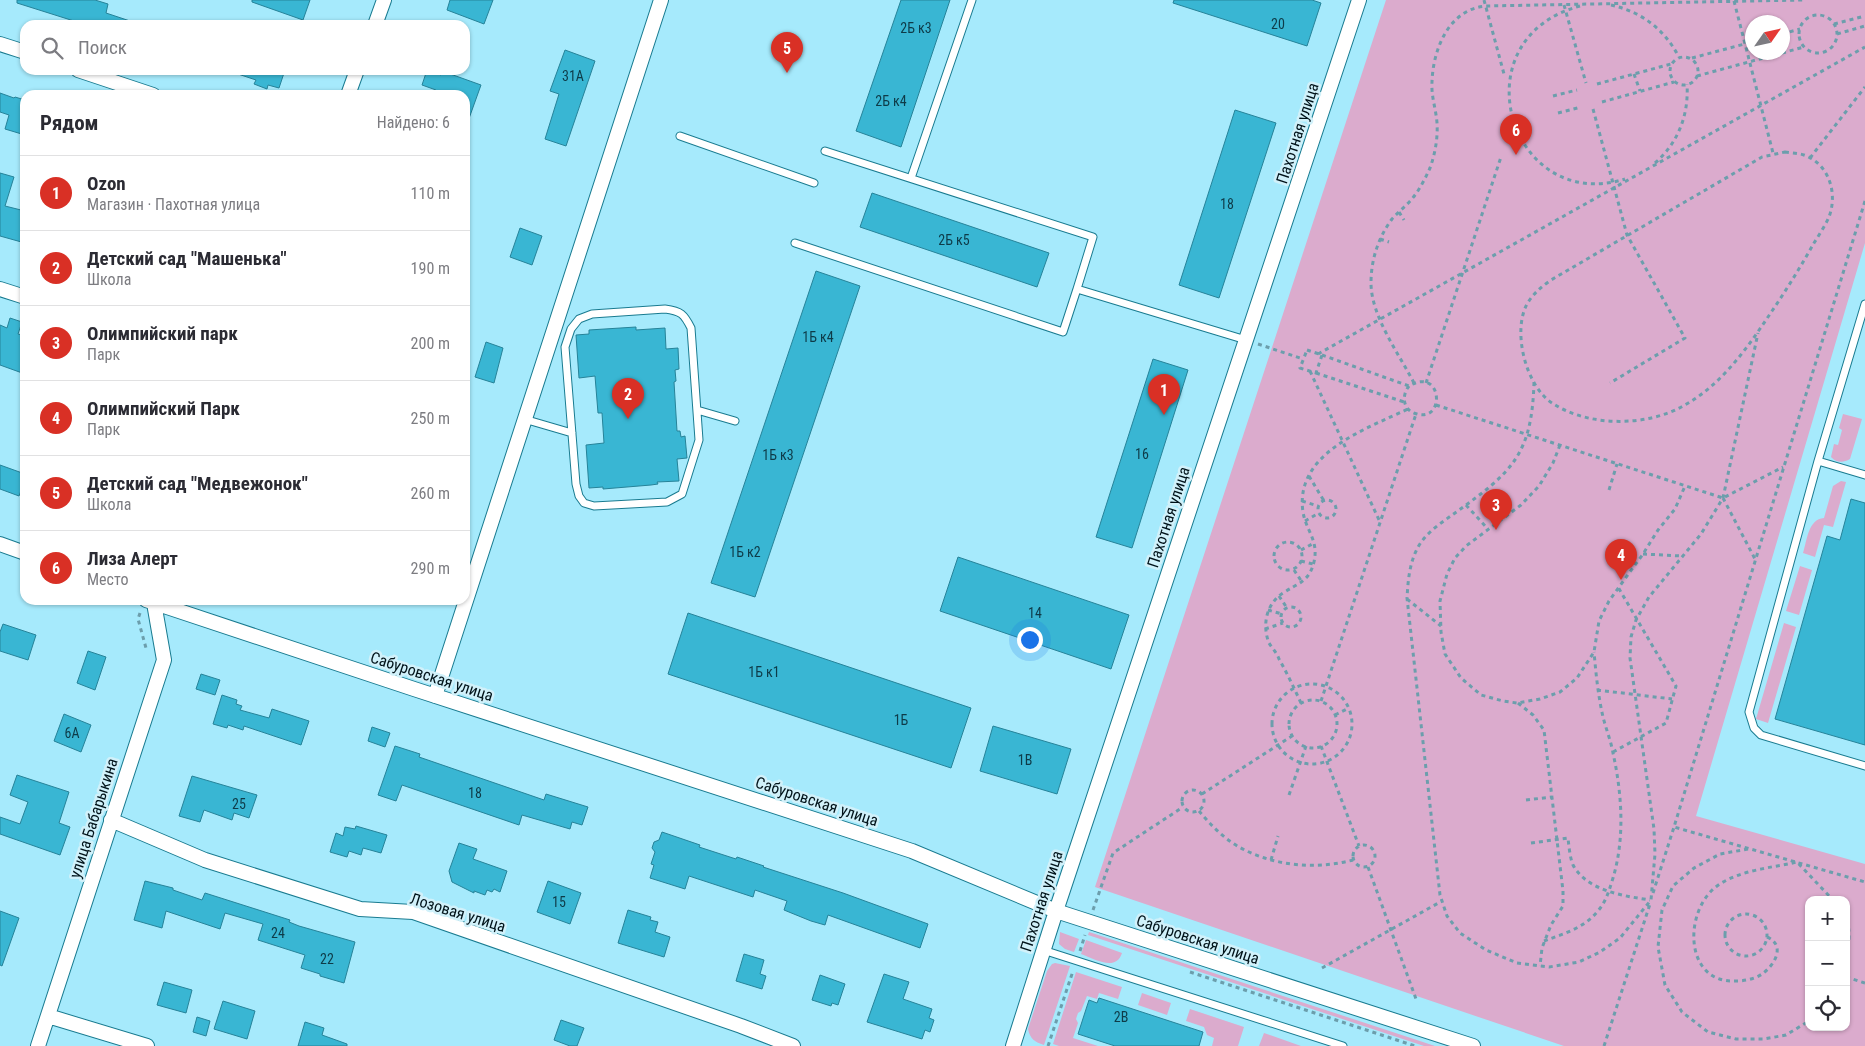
<!DOCTYPE html>
<html lang="ru">
<head>
<meta charset="utf-8">
<style>
  body { margin:0; font-family:"Roboto Condensed",sans-serif; background:#f7f7f7; color:#2b2b33 }
  .controls { position:absolute; right:15px; bottom:15px; display:grid; overflow:hidden; border-radius:10px; box-shadow:0 1px 4px #0004 }
  .controls button { width:45px; height:45px; display:grid; place-items:center; padding:0; border:0; border-bottom:1px solid #e1e1e2; background:#fff; color:#2b2b33; font:25px sans-serif }
  .compass { position:absolute; left:1745px; top:15px; width:45px; height:45px; border-radius:50%; background:#fff; box-shadow:0 1px 4px #0004; rotate:56deg }
  .you { position:absolute; left:1029px; top:639px; width:18px; height:18px; margin:-12px; border:4px solid #fff; border-radius:50%; background:#1a73e8; box-shadow:0 0 0 8px #1a73e833 }
  .badge { display:grid; place-items:center; width:32px; height:32px; border-radius:50%; background:#d93025; color:#fff; font-size:16px; font-weight:700 }
  .pin { position:absolute; translate:-50% -41px; filter:drop-shadow(0 1px 2px #0008) }
  .pin::after { content:''; position:absolute; top:26px; width:18px; height:15px; background:inherit; clip-path:polygon(0 0,100% 0,50% 100%) }
  .list { margin:0; padding:0; list-style:none }
  h2 { display:flex; justify-content:space-between; align-items:center; height:65px; margin:0; padding:0 20px; font-size:21px }
  h2 small { font-size:16px; font-weight:400; color:#7c7c81 }
  .list li { display:grid; grid-template-columns:32px 1fr auto; gap:15px; align-items:center; box-sizing:border-box; height:75px; padding:0 20px; border-top:1px solid #e1e1e2 }
  .list b { display:block; font-size:19px; white-space:nowrap }
  .list p { margin:0; font-size:16px; white-space:nowrap; color:#7c7c81 }
  .list em { font-size:16px; font-style:normal; color:#7c7c81 }
  .icon { flex:none; width:28px; height:28px; fill:none; stroke:currentColor; stroke-width:2; stroke-linecap:round; stroke-linejoin:round }
  .map { position:relative; flex:none; width:1865px; height:1046px; overflow:hidden }
  .search { position:absolute; background:#fff; box-shadow:0 1px 4px #0004; left:20px; top:20px; width:450px; height:55px; display:flex; align-items:center; gap:12px; box-sizing:border-box; padding:0 18px; border-radius:15px; color:#7c7c81; font-size:19px }
  .panel { position:absolute; background:#fff; box-shadow:0 1px 4px #0004; left:20px; top:90px; width:450px; height:515px; border-radius:15px }
  .map>svg:first-child { display:block }
</style>
</head>
<body>
<div class="map">
<svg width="1865" height="1046" viewBox="0 0 1865 1046">
  <rect width="100%" height="100%" fill="#a6eafc"/>
  <path fill="#dbabcd" fill-rule="evenodd" d="M1386 0H1865V243L1696 816 1865 864V1046H1564L1095 887ZM1752 22H1782V52H1752ZM1809 900H1846V1027H1809Z
    M1843 414 1862 419 1850 459C1843 463 1837 463 1831 457L1834 444 1838 445 1842 430 1839 428Z
    M1841 481 1846 482 1833 527 1824 525 1815 557 1803 553C1807 541 1808 519 1824 518L1833 486Z
    M1800 566 1812 570 1799 615 1786 611Z
    M1784 623 1796 627 1768 723 1756 719Z
    M1060 932 1079 939 1074 952 1065 949 1059 944Z
    M1089 932 1435 1046H1424L1088 935Z
    M1086 940 1122 953C1116 972 1095 959 1081 954Z
    M1055 963 1070 966 1044 1045C1035 1042 1030 1039 1028 1029L1047 971 1052 964Z
    M1076 972 1122 987 1118 999 1099 993 1097 999 1087 996 1081 1011 1078 1013 1076 1019 1078 1023 1073 1038 1098 1046H1059L1053 1044Z
    M1142 993 1171 1003 1167 1015 1138 1005Z
    M1190 1009 1244 1027 1238 1046H1212L1214 1038 1207 1035 1204 1027 1186 1021Z
    M1264 1033 1301 1046H1259Z"/>
  <path fill="#39b6d3" stroke="#268399" d="M17 0H95L108 4 106 13 136 23V25H73L74 21 17 3Z
    M252 0H310L303 20 252 2Z
    M450 0H493L484 24 447 10Z
    M901 0H950L901 147 856 131Z
    M1174 0H1312L1321 3 1307 46 1173 3Z
    M565 50 595 61 566 146 545 139 559 94 550 91Z
    M233 70H285L279 88 268 85 267 89 254 84 256 80 232 72Z
    M427 70 441 75 442 71 481 85 467 124H465V95H434L436 90 422 85Z
    M0 93 14 98 15 97 25 100V135L5 129 9 115 0 112Z
    M1235 110 1276 123 1219 298 1179 285Z
    M0 173 14 177 5 206 25 211V243L0 236Z
    M872 193 1049 253 1037 287 860 227Z
    M520 228 542 236 532 265 510 257Z
    M816 271 860 286 755 597 711 583Z
    M10 318 22 322 18 334 25 336V374L0 365V325L7 328Z
    M636 327V330L665 328 666 349 678 348 679 369 675 370 676 381 674 382 677 431H680L681 437 685 436 687 458 677 459 679 481 657 482 658 484 651 485 603 489V487L589 488 586 445 604 443 602 413H598L595 376 579 378 576 335 589 334V330Z
    M486 342 503 348 494 383 475 377Z
    M1153 359 1188 370 1132 548 1096 537Z
    M0 465 25 474V480L19 496 0 489Z
    M1851 499 1865 503V745L1775 719 1827 536 1840 540Z
    M958 557 1129 615 1111 669 940 611Z
    M688 613 971 708 951 768 668 674Z
    M3 624 36 635 28 660 0 651V632Z
    M88 651 106 657 95 690 77 683Z
    M201 674 220 680 215 695 196 689Z
    M222 695 237 700 236 704 242 706 240 710 269 718 272 709 309 721 301 745 244 726 243 730 228 725 227 728 213 724Z
    M64 714 91 725 81 752 54 741Z
    M993 726 1071 749 1057 794 980 771Z
    M372 727 390 733 385 747 368 741Z
    M395 746 420 754 419 757 544 800 546 794 588 807 582 825 572 822 570 829 522 815 519 825 402 785 396 801 378 795Z
    M17 775 69 792 59 823 70 827 60 855 0 834V817L20 824 28 802 10 795Z
    M192 776 257 795 249 818 234 813 232 820 204 810 200 822 179 816Z
    M356 826 387 835 381 853 363 848 361 855 349 851 347 857 330 852 336 833 343 836 345 827 355 829Z
    M662 832 700 845 699 847 736 859 737 857 764 866 763 867 843 893 928 924 920 948 828 915 825 925 811 921 784 910 787 901 755 890 753 897 689 876 685 889 650 878 654 865 651 864 655 852 652 848 654 842 659 840Z
    M459 843 477 849 473 859 507 871 500 892 494 889 492 892 487 890 485 895 474 891V893L452 882 449 871Z
    M145 881 173 888V890L202 900 205 893 290 920 289 922 299 926 355 942 344 983 320 976V974L301 968 305 955 258 940 263 924 225 913 220 929 166 911 162 928 134 920Z
    M548 881 581 893 570 924 537 912Z
    M628 910 651 917 650 920 658 922 655 932 670 937 664 957 618 943Z
    M0 911 19 918 2 966 0 965Z
    M744 954 764 960 760 974 766 976 762 989 736 981Z
    M884 974 909 982 903 999 932 1009 929 1018 934 1020 930 1032 925 1030 922 1039 867 1022Z
    M820 975 845 984 838 1005 832 1003 831 1006 812 1000Z
    M164 982 192 990 186 1013 157 1005Z
    M1099 998 1203 1032 1199 1046H1115L1078 1034 1089 1000 1097 1003Z
    M223 1001 255 1011 247 1039 214 1029Z
    M197 1017 210 1021 206 1036 193 1032Z
    M561 1020 584 1028 577 1046H570L554 1040Z
    M305 1022 324 1028 322 1035 347 1044V1046H298Z"/>
  <g fill="none" stroke-linecap="round" stroke-linejoin="round">
    <defs>
      <path id="service" d="M680 136 814 183
        M825 151 1093 237 1077 289
        M911 178 972 0
        M795 243 1063 332 1077 289 1246 340
        M1865 304 1818 461 1749 712 1754 728 1761 735 1865 766
        M665 309C681 311 684 314 691 328L699 440 682 494 667 502 594 506 584 503 579 496 576 484 565 347 571 329 579 319 592 314Z
        M697 410 735 421
        M524 419 572 433
        M1818 461 1865 475
        M1043 950 1343 1046"/>
      <path id="minor" d="M375 25 384 0
        M0 44 25 52
        M78 70 153 95
        M348 95 357 70
        M0 289 25 297
        M0 544 25 553
        M146 600 414 689 912 851 1056 911 1473 1046
        M435 696 661 0
        M111 820 205 860 360 909 413 912 741 1026 793 1046
        M48 1016 147 1046
        M38 1046 164 660 154 603 155 600
        M1013 1046 1056 911 1359 0"/>
    </defs>
    <use href="#service" stroke="#197b90" stroke-width="9"/>
    <use href="#minor" stroke="#197b90" stroke-width="16"/>
    <path stroke="#6c9eac" stroke-width="3" stroke-dasharray="4 4" stroke-linecap="butt" d="M1484 0 1504 74
      M1734 1 1773 153
      M1564 5 1586 83
      M1611 5C1642 12 1664 29 1679 57
      M1580 6C1456 39 1510 215 1625 179
      M1799 34a19 19 0 1 1 38 0a19 19 0 1 1-38 0Z
      M1834 24 1865 16
      M1782 34 1800 29
      M1837 34 1865 26
      M1670 71a14 14 0 1 1 28 0a14 14 0 1 1-28 0Z
      M1692 58 1752 42
      M1634 74 1640 91
      M1697 76 1804 47
      M1597 84 1671 64
      M1553 96 1577 90
      M1602 102 1674 82
      M1593 109 1627 235 1685 338 1610 383
      M1558 113 1581 107
      M1785 152C1791 153 1798 153 1804 155 1829 164 1838 193 1829 217 1825 226 1819 235 1814 243 1801 266 1787 289 1772 311 1748 347 1722 385 1683 406 1646 427 1588 427 1552 403 1526 386 1512 332 1527 304 1533 294 1541 287 1551 280L1762 157Z
      M1810 158 1865 87
      M1655 163C1678 143 1689 115 1687 84
      M1865 201 1674 827 1865 882
      M1399 212 1404 220
      M1380 239 1389 242
      M1258 344 1303 359
      M1307 350 1322 355 1316 373 1300 368Z
      M1318 354 1865 47
      M1322 355 1409 386C1442 366 1446 422 1417 414 1403 411 1401 396 1409 386
      M1310 371 1380 522
      M1316 373 1404 402
      M1534 382C1532 455 1512 472 1455 513 1441 523 1425 533 1417 549 1409 565 1408 582 1407 598L1440 895 1447 916 1460 933 1486 950 1517 963 1549 967 1579 962 1600 952 1620 938 1651 900 1655 854 1654 829 1630 658 1631 637 1636 620 1649 597 1701 534 1723 498 1758 333
      M1414 383C1399 354 1371 316 1371 283 1371 260 1378 238 1392 219 1398 212 1405 207 1411 200 1419 191 1425 179 1430 168 1435 154 1438 138 1437 123 1436 109 1431 96 1432 82 1433 49 1449 9 1486 6L1803 0
      M1426 383 1501 157
      M1436 405 1723 498 1783 467
      M1560 445 1553 463 1539 486 1521 505 1466 546 1455 558 1447 574 1440 601 1441 632 1445 654 1461 678 1481 695 1503 701 1517 703 1540 699 1560 692 1577 678 1594 652 1599 621 1609 601 1643 554 1658 530 1675 509 1685 486
      M1309 476 1324 501
      M1609 490 1617 464
      M1723 498 1755 559
      M1318 509a9 9 0 1 1 18 0a9 9 0 1 1-18 0Z
      M1302 501 1318 506
      M1466 505 1488 529
      M1305 521 1319 513
      M1274 556a14 14 0 1 1 28 0a14 14 0 1 1-28 0Z
      M1301 550 1314 543
      M1643 554 1682 556
      M1301 561 1313 564
      M1294 570 1302 582
      M1279 596 1287 608
      M1407 599 1441 626
      M1281 617a10 10 0 1 1 20 0a10 10 0 1 1-20 0Z
      M1268 610 1282 614
      M140 613 138 619 146 648
      M1265 629 1283 623
      M1272 724a40 40 0 1 1 80 0a40 40 0 1 1-80 0Z
      M1597 690 1672 699
      M1289 724a24 24 0 1 1 48 0a24 24 0 1 1-48 0Z
      M1321 701 1416 414
      M1301 703C1294 688 1287 673 1279 659 1277 653 1272 648 1269 643 1262 625 1266 604 1283 593 1298 583 1309 582 1314 562 1319 540 1306 531 1303 512 1294 453 1366 429 1408 409
      M1518 703 1533 715 1544 730 1563 891V906L1551 925 1542 948 1540 966
      M1335 715 1349 708
      M1321 746 1359 846
      M1613 752 1666 723 1676 686 1618 587
      M1182 801a11 11 0 1 1 22 0a11 11 0 1 1-22 0Z
      M1202 794 1292 736
      M1289 795 1306 746
      M1526 800 1552 797
      M1199 811C1210 824 1223 838 1239 847 1273 866 1316 870 1353 860
      M1531 843 1568 838C1569 847 1570 858 1573 865 1587 891 1624 896 1650 900
      M1353 856a11 11 0 1 1 22 0a11 11 0 1 1-22 0Z
      M1748 849 1720 854 1694 868 1673 886 1662 910 1658 947 1665 985 1682 1012 1708 1032 1736 1039H1764L1786 1035 1809 1021
      M1271 860 1278 836
      M1368 867 1416 999
      M1653 893 1674 827
      M1093 910 1113 853 1183 807
      M1725 935a21 21 0 1 1 42 0a21 21 0 1 1-42 0Z
      M1846 920C1851 929 1849 946 1846 955
      M1767 937C1786 945 1775 965 1762 974 1755 979 1744 981 1736 981 1684 984 1683 911 1717 886 1739 870 1771 868 1797 862L1833 900
      M1544 941C1563 934 1584 928 1597 912 1606 902 1609 891 1613 878 1625 838 1622 794 1613 753 1611 741 1606 729 1603 717 1598 695 1596 674 1594 652
      M1080 951 1085 935
      M1322 968 1442 901
      M1190 972 1415 1046
      M1846 977 1865 983
      M1048 1046 1073 971
      M1604 1046 1650 904"/>
    <use href="#service" stroke="#fff" stroke-width="7"/>
    <use href="#minor" stroke="#fff" stroke-width="14"/>
  </g>
  <g text-anchor="middle" stroke-width="5" stroke-linejoin="round" paint-order="stroke">
    <g font-size="14" fill="#0e3b48">
      <text x="1278" y="29">20</text>
      <text x="916" y="33">2Б к3</text>
      <text x="573" y="81">31А</text>
      <text x="891" y="106">2Б к4</text>
      <text x="1227" y="209">18</text>
      <text x="954" y="245">2Б к5</text>
      <text x="818" y="342">1Б к4</text>
      <text x="1142" y="459">16</text>
      <text x="778" y="460">1Б к3</text>
      <text x="745" y="557">1Б к2</text>
      <text x="1035" y="618">14</text>
      <text x="764" y="677">1Б к1</text>
      <text x="901" y="725">1Б</text>
      <text x="72" y="738">6А</text>
      <text x="1025" y="765">1В</text>
      <text x="475" y="798">18</text>
      <text x="239" y="809">25</text>
      <text x="559" y="907">15</text>
      <text x="278" y="938">24</text>
      <text x="327" y="964">22</text>
      <text x="1121" y="1022">2В</text>
    </g>
    <g font-size="16" fill="#001219" stroke="#d1f1fa">
      <text transform="translate(1297 133) rotate(-72)" y="6">Пахотная улица</text>
      <text transform="translate(1168 517) rotate(-72)" y="6">Пахотная улица</text>
      <text transform="translate(432 676) rotate(18)" y="6">Сабуровская улица</text>
      <text transform="translate(817 801) rotate(18)" y="6">Сабуровская улица</text>
      <text transform="translate(93 818) rotate(-72)" y="6">улица Бабарыкина</text>
      <text transform="translate(1041 901) rotate(-72)" y="6">Пахотная улица</text>
      <text transform="translate(458 912) rotate(17)" y="6">Лозовая улица</text>
      <text transform="translate(1198 939) rotate(18)" y="6">Сабуровская улица</text>
    </g>
  </g>
</svg>
<div class="controls">
<button>+</button>
<button>−</button>
<button><svg class="icon" aria-label="locate" viewBox="0 0 24 24"><circle cx="12" cy="12" r="6"/><path d="M12 2v4M12 18v4M2 12h4M18 12h4"/></svg></button>
</div>
<svg class="compass" viewBox="-18 -18 36 36"><path d="M0-13l5 13h-10z" fill="#e53935"/><path d="M0 13l5-13h-10z" fill="#7c7c81"/></svg>
<div class="you"></div>
<div class="pin badge" style="left:1164px;top:415px">1</div>
<div class="pin badge" style="left:628px;top:419px">2</div>
<div class="pin badge" style="left:1496px;top:530px">3</div>
<div class="pin badge" style="left:1621px;top:580px">4</div>
<div class="pin badge" style="left:787px;top:73px">5</div>
<div class="pin badge" style="left:1516px;top:155px">6</div>
<div class="search"><svg class="icon" aria-label="search" viewBox="0 0 24 24"><circle cx="10" cy="10" r="6"/><path d="M15 15l6 6"/></svg>Поиск</div>
<section class="panel">
<h2>Рядом<small>Найдено: 6</small></h2>
<ul class="list">
<li><span class="badge">1</span><div><b>Ozon</b><p>Магазин · Пахотная улица</p></div><em>110 m</em></li>
<li><span class="badge">2</span><div><b>Детский сад &quot;Машенька&quot;</b><p>Школа</p></div><em>190 m</em></li>
<li><span class="badge">3</span><div><b>Олимпийский парк</b><p>Парк</p></div><em>200 m</em></li>
<li><span class="badge">4</span><div><b>Олимпийский Парк</b><p>Парк</p></div><em>250 m</em></li>
<li><span class="badge">5</span><div><b>Детский сад &quot;Медвежонок&quot;</b><p>Школа</p></div><em>260 m</em></li>
<li><span class="badge">6</span><div><b>Лиза Алерт</b><p>Место</p></div><em>290 m</em></li>
</ul>
</section>
</div>
</body>
</html>
